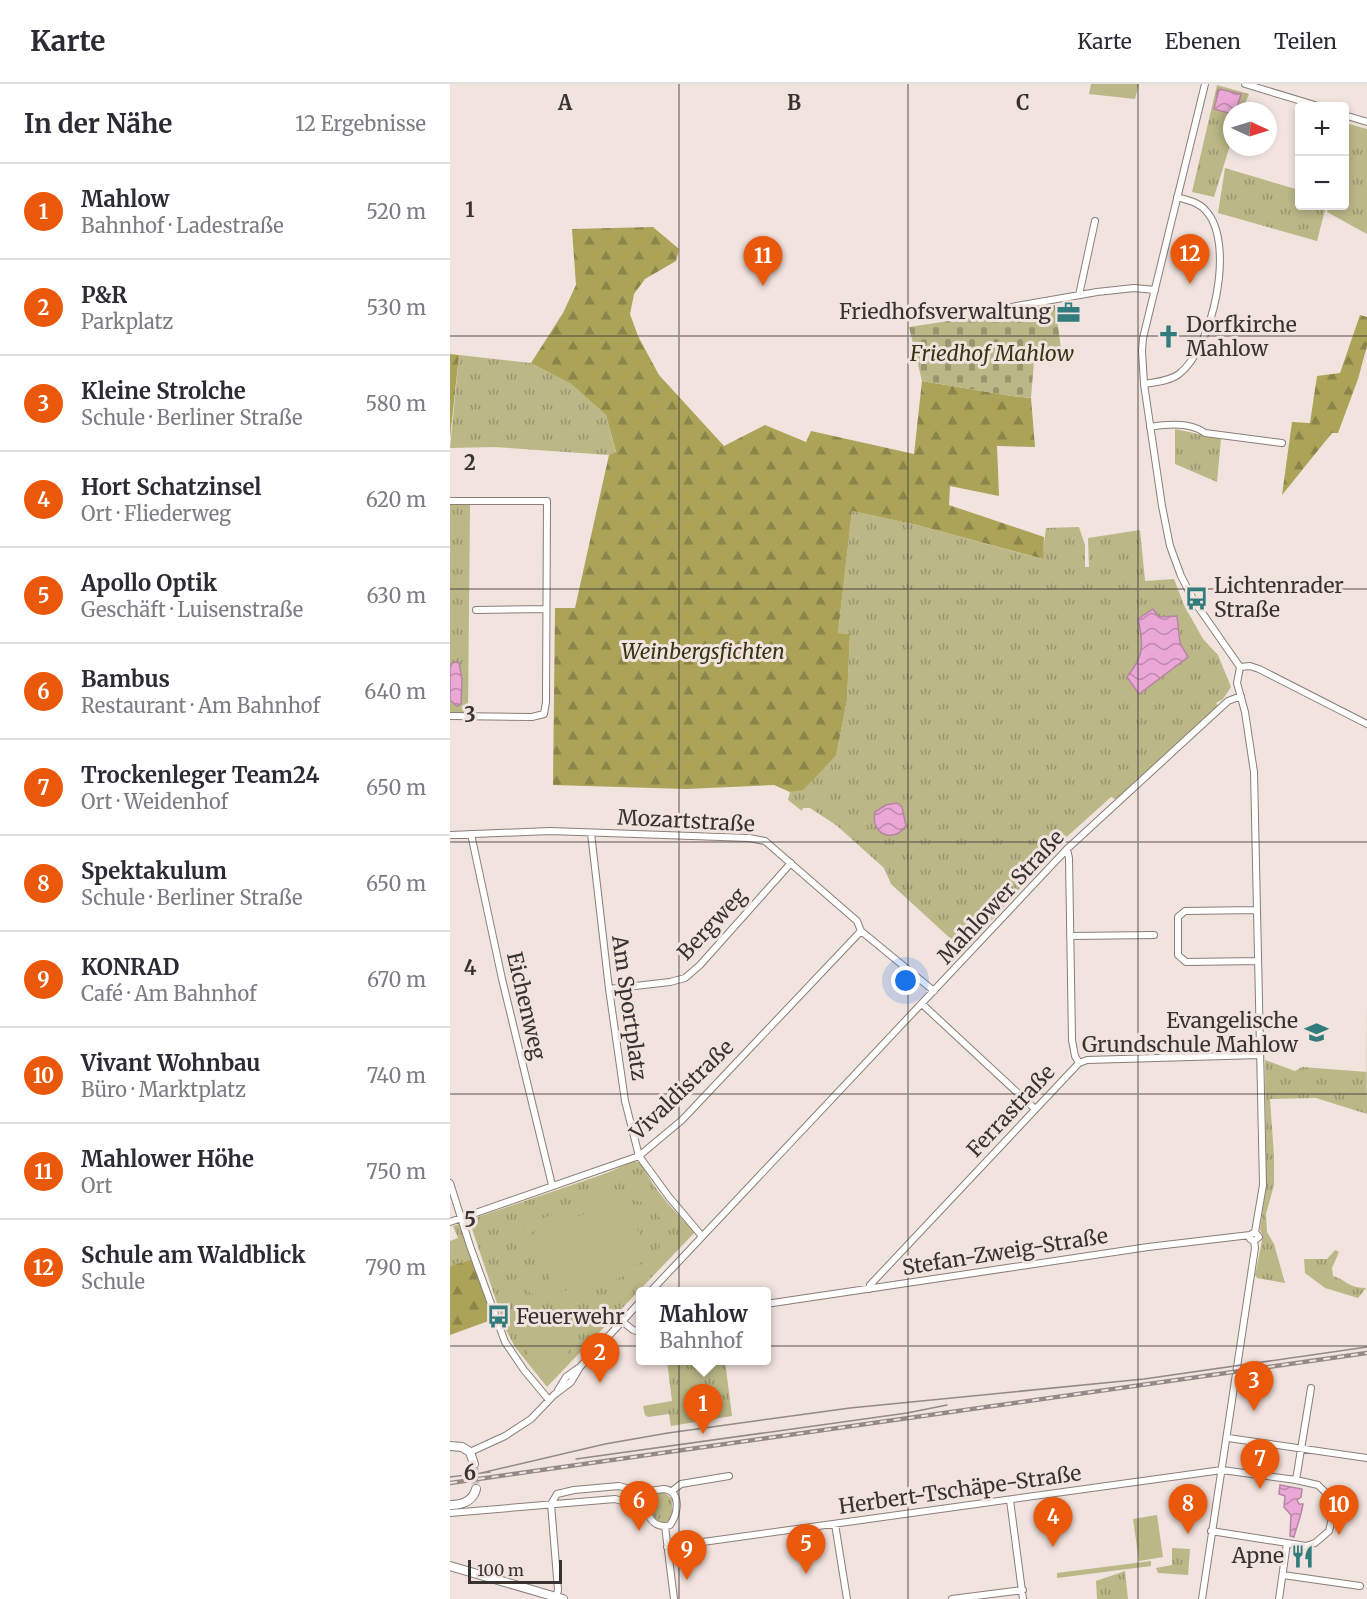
<!DOCTYPE html>
<html lang="de">
<head>
<meta charset="utf-8">
<style>
  body { margin:0; font-family:Merriweather,serif; background:#f2f2f3; color:#2b2b33 }
  .controls { position:absolute; right:18px; top:18px; display:grid; overflow:hidden; border-radius:6px; box-shadow:0 3px 9px #0003 }
  .controls button { width:54px; height:54px; display:grid; place-items:center; padding:0; border:0; border-bottom:2px solid #e1e1e2; background:#fff; color:#2b2b33; font:30px sans-serif }
  .compass { position:absolute; left:773px; top:18px; width:54px; height:54px; border-radius:50%; background:#fff; box-shadow:0 3px 9px #0003; rotate:94deg }
  .scale { position:absolute; left:18px; bottom:15px; width:94px; box-sizing:border-box; padding-left:6px; border:3px solid #383331; border-top:0; font-size:16px; line-height:21px; white-space:nowrap; color:#383331; -webkit-text-stroke:4px #f1e3de; paint-order:stroke }
  .you { position:absolute; left:456px; top:897px; width:21px; height:21px; margin:-15px; border:4px solid #fff; border-radius:50%; background:#1a73e8; box-shadow:0 0 0 9px #1a73e833 }
  .badge { display:grid; place-items:center; width:39px; height:39px; border-radius:50%; background:#ea580c; color:#fff; font-size:20px; font-weight:700 }
  .pin { position:absolute; translate:-50% -50px; filter:drop-shadow(0 2px 3px #0008) }
  .pin::after { content:''; position:absolute; top:32px; width:21px; height:18px; background:inherit; clip-path:polygon(0 0,100% 0,50% 100%) }
  .popup { position:absolute; left:186px; top:1203px; width:135px; height:78px; box-sizing:border-box; display:grid; place-content:center; border-radius:6px; background:#fff; filter:drop-shadow(0 2px 4px #0005); font-size:20px; white-space:nowrap; color:#7c7c81 }
  .popup b { font-size:22px; color:#2b2b33 }
  .popup::after { content:''; position:absolute; left:50%; top:100%; margin-left:-12px; border:12px solid transparent; border-top-color:#fff }
  .list { margin:0; padding:0; list-style:none }
  h2 { display:flex; justify-content:space-between; align-items:center; height:78px; margin:0; padding:0 24px; font-size:26px }
  h2 small { font-size:20px; font-weight:400; color:#7c7c81 }
  .list li { display:grid; grid-template-columns:39px 1fr auto; gap:18px; align-items:center; box-sizing:border-box; height:96px; padding:0 24px; border-top:2px solid #e1e1e2 }
  .list b { display:block; font-size:22px; white-space:nowrap }
  .list p { margin:0; font-size:20px; white-space:nowrap; color:#7c7c81 }
  .list em { font-size:20px; font-style:normal; color:#7c7c81 }
  .map { position:relative; flex:none; width:917px; height:1515px; overflow:hidden }
  header { display:flex; align-items:center; gap:36px; box-sizing:border-box; height:84px; padding:0 30px; background:#fff; border-bottom:2px solid #e1e1e2 }
  header strong { font-size:28px }
  nav { display:flex; gap:33px; margin-inline-start:auto; font-size:21px }
  main { display:flex }
  aside { flex:1; background:#fff }
  .map>svg:first-child { display:block }
</style>
</head>
<body>
<header>
<strong>Karte</strong>
<nav><a>Karte</a><a>Ebenen</a><a>Teilen</a></nav>
</header>
<main>
<aside>
<h2>In der Nähe<small>12 Ergebnisse</small></h2>
<ul class="list">
<li><span class="badge">1</span><div><b>Mahlow</b><p>Bahnhof · Ladestraße</p></div><em>520 m</em></li>
<li><span class="badge">2</span><div><b>P&amp;R</b><p>Parkplatz</p></div><em>530 m</em></li>
<li><span class="badge">3</span><div><b>Kleine Strolche</b><p>Schule · Berliner Straße</p></div><em>580 m</em></li>
<li><span class="badge">4</span><div><b>Hort Schatzinsel</b><p>Ort · Fliederweg</p></div><em>620 m</em></li>
<li><span class="badge">5</span><div><b>Apollo Optik</b><p>Geschäft · Luisenstraße</p></div><em>630 m</em></li>
<li><span class="badge">6</span><div><b>Bambus</b><p>Restaurant · Am Bahnhof</p></div><em>640 m</em></li>
<li><span class="badge">7</span><div><b>Trockenleger Team24</b><p>Ort · Weidenhof</p></div><em>650 m</em></li>
<li><span class="badge">8</span><div><b>Spektakulum</b><p>Schule · Berliner Straße</p></div><em>650 m</em></li>
<li><span class="badge">9</span><div><b>KONRAD</b><p>Café · Am Bahnhof</p></div><em>670 m</em></li>
<li><span class="badge">10</span><div><b>Vivant Wohnbau</b><p>Büro · Marktplatz</p></div><em>740 m</em></li>
<li><span class="badge">11</span><div><b>Mahlower Höhe</b><p>Ort</p></div><em>750 m</em></li>
<li><span class="badge">12</span><div><b>Schule am Waldblick</b><p>Schule</p></div><em>790 m</em></li>
</ul>
</aside>
<div class="map">
<svg width="917" height="1515" viewBox="0 0 917 1515">
  <defs>
    <pattern id="grass-tufts" width="24" height="20" patternUnits="userSpaceOnUse" patternTransform="scale(1.5)"><rect width="24" height="20" fill="#bbb787"/><path d="M3 7l-1-3M5 7V3M7 7l1-3M15 17l-1-3M17 17v-4M19 17l1-3" fill="none" stroke="#99956f"/></pattern>
    <pattern id="forest-firs" width="22" height="20" patternUnits="userSpaceOnUse" patternTransform="scale(1.5)"><rect width="22" height="20" fill="#aaa358"/><path d="M5 1l3.5 6h-7zM16 11l3.5 6h-7z" fill="#8b8549"/></pattern>
    <pattern id="cemetery-stones" width="16" height="16" patternUnits="userSpaceOnUse" patternTransform="scale(1.5)"><rect width="16" height="16" fill="#bbb787"/><path d="M2 7V4a2 2 0 0 1 4 0v3zM10 15v-3a2 2 0 0 1 4 0v3z" fill="#99956f"/></pattern>
    <pattern id="water-waves" width="16" height="10" patternUnits="userSpaceOnUse" patternTransform="scale(1.5)"><rect width="16" height="10" fill="#eba8d6"/><path d="M0 5q4-4 8 0t8 0" fill="none" stroke="#bf89ae"/></pattern>
  </defs>
  <rect width="100%" height="100%" fill="#f1e3de"/>
  <path fill="url(#grass-tufts)" fill-rule="evenodd" d="M767 1 799 10 792 27H782V55L764 113 742 108Z
    M899 40 917 45V150L877 128 879 122H894L895 59Z
    M775 84 849 106 850 122H876L867 157 768 129Z
    M9 271 81 279 121 300 156 331 166 369 159 371 44 363 0 364Z
    M725 345 771 355 767 398 725 380Z
    M0 421H20L18 632H0Z
    M402 427 467 441 592 475 596 444 629 443 635 461V483H639L638 454 690 446 695 497 724 495 734 521 753 555 768 571 781 603 773 615 766 619 769 624 667 716 661 713 611 758 514 867 441 800 434 784 386 741 360 724H353L352 727 338 716 340 708 353 705 386 672 397 616 400 550 388 549ZM729 545 730 559 678 593 689 579 693 557Z
    M916 921 917 1030 866 1014 820 1015 824 1072V1101L816 1130 817 1148 824 1160 835 1199 807 1194 805 1191 813 1152 810 1145 816 1105 815 976 845 987 852 983 917 988Z
    M184 1077 191 1079C204 1106 224 1127 245 1148L97 1303 65 1263 56 1246 19 1136 157 1089Z
    M12 1139 23 1175 0 1182V1157L8 1154 3 1142Z
    M885 1166 889 1168 882 1184 883 1192C899 1197 895 1203 916 1204L908 1214 875 1204 855 1189 854 1175H877Z
    M217 1277H275L282 1332 221 1342 219 1330 198 1333 195 1331 193 1322 222 1317Z
    M206 1409H215L222 1415V1433L217 1438 210 1439 201 1431 200 1416 201 1412Z
    M722 1464 740 1465 738 1491 708 1489 706 1484 722 1481Z
    M675 1487 678 1515H647L646 1497Z"/>
  <path fill="url(#forest-firs)" d="M203 143 229 165 226 177 195 195 184 210 180 230 188 252 209 291 274 362 315 341 356 358 361 347 464 370 472 297 562 312 581 314 585 363 547 362 549 412 500 402 499 421 594 453 593 475 467 441 402 427 388 549 400 550 397 616 386 672 353 706 340 708 324 701 236 705 103 701 105 524H125L159 371 166 368 156 331 121 300 81 279 113 229 126 201 122 145Z
    M910 231 917 233V262L908 295 888 349H882L832 411 842 338 860 339 867 292 890 289Z
    M0 270 9 271 0 354Z
    M23 1175 44 1235 0 1251V1182Z"/>
  <path fill="url(#cemetery-stones)" d="M605 221 611 264 585 265 581 314 562 312 472 297 459 243Z"/>
  <path fill="#bbb787" fill-rule="evenodd" d="M641 0H689L685 15 639 10Z
    M191 1101 195 1113C228 1130 224 1170 193 1186L105 1215C65 1216 54 1175 75 1147L73 1141ZM178 1115C214 1118 225 1154 198 1178 183 1186 114 1210 100 1209 61 1207 59 1160 91 1142Z
    M177 1115 198 1176 105 1209 84 1148Z
    M88 1219 122 1275 93 1293 59 1238Z
    M707 1431 713 1473 689 1477 683 1435Z
    M701 1477V1482L607 1494V1489Z"/>
  <path fill="url(#water-waves)" stroke="#b585a4" stroke-width="1.5" d="M769 5 791 10 786 27H782V30L764 25Z
    M703 525 709 533 727 532 730 559 738 573 689 610 677 593C694 572 694 561 688 535Z
    M6 578 9 579 12 595 11 620 7 622 0 616V584L2 579Z
    M447 719 452 723 456 742C443 760 420 750 425 728L436 721Z
    M830 1401 852 1405 851 1413 847 1416 849 1420H853C851 1433 847 1441 844 1453L840 1452 841 1431 834 1423 835 1412 829 1410Z"/>
  <g fill="none" stroke-linecap="round" stroke-linejoin="round">
    <path stroke="#ccc0bb" stroke-width="8" stroke-dasharray="8 4" stroke-linecap="butt" d="M24 1380 26 1405"/>
    <defs>
      <path id="minor" d="M755 0 693 254 692 267 694 300 712 422 720 462 731 492 744 517 790 583
        M795 0 868 22
        M894 31 917 38
        M629 211 645 137
        M544 226 647 208 684 204 705 206
        M694 300C705 298 720 297 729 290 763 264 786 159 756 127 749 118 737 116 727 113
        M700 343C717 340 741 338 755 349L832 359
        M0 417H97L96 618 94 630 82 633 0 632
        M26 526 96 525
        M790 583 787 599 795 628 804 688 813 1101 805 1148
        M790 583 800 582 809 585 917 640
        M141 749 159 905 175 1017 189 1072 219 1113 251 1151
        M21 750 52 895 102 1101
        M0 751 100 747 299 754 315 757 407 837 411 847 484 907
        M617 765 619 774 622 956 625 972 629 979
        M807 826 735 827 728 833V871L736 878 808 877
        M620 852 704 851
        M159 905 220 898 235 894 250 881 341 779
        M472 920 585 1025
        M0 1099 20 1162 55 1258 74 1286 99 1316
        M0 1138 189 1072 232 1036 411 847
        M419 1205 420 1201 629 979 637 976 810 971
        M200 1208 617 765 778 617 791 612
        M316 1220 698 1163 800 1151
        M173 1238 183 1246 190 1248
        M108 1306 116 1293 127 1285
        M778 1354 917 1374
        M20 1368 55 1352 81 1335 104 1311 121 1298 130 1283 190 1218
        M846 1396 861 1304
        M214 1405C232 1407 228 1430 220 1441 199 1447 192 1422 199 1407Z
        M222 1407 231 1400 279 1392
        M560 1416 573 1515
        M101 1420 107 1410 124 1406 169 1402 197 1410
        M101 1420 108 1506 106 1514
        M0 1429 165 1415 197 1424
        M385 1440 397 1515
        M215 1442 224 1515
        M217 1463 772 1386 846 1396 868 1401 875 1408 884 1426 879 1447 865 1459 856 1462 761 1447
        M833 1491 910 1502
        M502 1515 573 1506
        M752 1515 805 1164 804 1157 800 1155V1151L805 1148 809 1153 804 1157
        M829 1515 837 1459"/>
      <path id="secondary" d="M0 1362 12 1363 20 1368 24 1380
        M0 1421C12 1421 23 1417 26 1405
        M0 1482 113 1515"/>
    </defs>
    <use href="#minor" stroke="#8a7e79" stroke-width="8"/>
    <use href="#secondary" stroke="#8a7e79" stroke-width="10"/>
    <use href="#minor" stroke="#fff" stroke-width="6"/>
    <use href="#secondary" stroke="#fff" stroke-width="8"/>
    <path stroke="#938986" stroke-width="1.5" d="M126 1375 457 1329 497 1321
      M31 1389 155 1360 218 1349 400 1324 694 1295 917 1263
      M0 1393 40 1388"/>
    <defs>
      <path id="rail" d="M0 1399 917 1269"/>
    </defs>
    <use href="#rail" stroke="#938986" stroke-width="4.5"/>
    <use href="#rail" stroke="#f1e3de" stroke-width="2" stroke-dasharray="7" stroke-linecap="butt"/>
  </g>
  <path fill="none" stroke="#383331" stroke-width="1.5" stroke-opacity="0.55" d="M229 0V1515M458 0V1515M688 0V1515M0 252H917M0 505H917M0 758H917M0 1010H917M0 1262H917"/>
  <defs>
    <symbol id="office-bare" viewBox="-9 -9 18 18"><path d="M-6-3h4V-5.5h4V-3h4V5H-6ZM-1-4.5V-3h2v-1.5ZM-6 0V1H6V0Z" fill="#337c7e" stroke="#f1e3de" stroke-width="2.5" paint-order="stroke"/></symbol>
    <symbol id="church-bare" viewBox="-9 -9 18 18"><path d="M-1.2-6h2.4v3.5h3.3v2.4h-3.3V6h-2.4V-.1h-3.3v-2.4h3.3Z" fill="#337c7e" stroke="#f1e3de" stroke-width="2.5" paint-order="stroke"/></symbol>
    <symbol id="bus-bare" viewBox="-9 -9 18 18"><path d="M-5-6H5V4H4V6H2V4H-2V6H-4V4H-5ZM-3.5-4V0h7V-4ZM-3.5 1.2v1.5H-2V1.2ZM2 1.2v1.5H3.5V1.2Z" fill="#337c7e" stroke="#f1e3de" stroke-width="2.5" paint-order="stroke"/></symbol>
    <symbol id="school-bare" viewBox="-9 -9 18 18"><path d="M0-5L7-2L0 1L-7-2ZM-4 1L0 2.5L4 1V4Q0 6-4 4Z" fill="#337c7e" stroke="#f1e3de" stroke-width="2.5" paint-order="stroke"/></symbol>
    <symbol id="restaurant-bare" viewBox="-9 -9 18 18"><path d="M-5-6h1v4h1v-4h1v4h1v-4h1v5L-1.5 .5V6h-2V.5L-5-1ZM5-6V6H3V1.5H1.5Q1.5-4 5-6Z" fill="#337c7e" stroke="#f1e3de" stroke-width="2.5" paint-order="stroke"/></symbol>
  </defs>
  <g fill-rule="evenodd">
    <use href="#office-bare" x="602" y="212" width="33" height="33"/>
    <use href="#church-bare" x="702" y="236" width="33" height="33"/>
    <use href="#bus-bare" x="730" y="498" width="33" height="33"/>
    <use href="#school-bare" x="850" y="932" width="33" height="33"/>
    <use href="#bus-bare" x="32" y="1216" width="33" height="33"/>
    <use href="#restaurant-bare" x="836" y="1456" width="33" height="33"/>
  </g>
  <g text-anchor="middle" stroke-width="6" stroke-linejoin="round" paint-order="stroke">
    <g font-size="21" fill="#383331" stroke="#f1e3de" text-anchor="end">
      <text x="601" y="235">Friedhofsverwaltung</text>
      <text x="736" y="248" text-anchor="start">Dorfkirche<tspan x="736" dy="24">Mahlow</tspan></text>
      <text x="764" y="509" text-anchor="start">Lichtenrader<tspan x="764" dy="24">Straße</tspan></text>
      <text x="848" y="944">Evangelische<tspan x="848" dy="24">Grundschule Mahlow</tspan></text>
      <text x="66" y="1240" text-anchor="start">Feuerwehr</text>
      <text x="834" y="1479">Apne</text>
    </g>
    <g font-size="21" font-style="italic" fill="#383513" stroke="#f1e3de">
      <text x="542" y="277">Friedhof Mahlow</text>
      <text x="253" y="575">Weinbergsfichten</text>
    </g>
    <g font-size="21" fill="#383331" stroke="#f1e3de">
      <text transform="translate(236 737) rotate(3)" y="7">Mozartstraße</text>
      <text transform="translate(551 813) rotate(-47)" y="7">Mahlower Straße</text>
      <text transform="translate(262 840) rotate(-47)" y="7">Bergweg</text>
      <text transform="translate(76 922) rotate(77)" y="7">Eichenweg</text>
      <text transform="translate(179 924) rotate(82)" y="7">Am Sportplatz</text>
      <text transform="translate(232 1006) rotate(-44)" y="7">Vivaldistraße</text>
      <text transform="translate(561 1027) rotate(-47)" y="7">Ferrastraße</text>
      <text transform="translate(555 1168) rotate(-9)" y="7">Stefan-Zweig-Straße</text>
      <text transform="translate(510 1406) rotate(-8)" y="7">Herbert-Tschäpe-Straße</text>
    </g>
  </g>
  <g font-size="20" text-anchor="middle" font-weight="bold" fill="#383331" stroke="#f1e3de" stroke-width="6" stroke-linejoin="round" paint-order="stroke">
    <text x="115" y="26">A</text>
    <text x="344" y="26">B</text>
    <text x="573" y="26">C</text>
    <text x="20" y="133">1</text>
    <text x="20" y="386">2</text>
    <text x="20" y="638">3</text>
    <text x="20" y="891">4</text>
    <text x="20" y="1143">5</text>
    <text x="20" y="1396">6</text>
  </g>
</svg>
<div class="controls">
<button>+</button>
<button>−</button>
</div>
<svg class="compass" viewBox="-18 -18 36 36"><path d="M0-13l5 13h-10z" fill="#e53935"/><path d="M0 13l5-13h-10z" fill="#7c7c81"/></svg>
<div class="scale">100 m</div>
<div class="you"></div>
<div class="pin badge" style="left:253px;top:1350px">1</div>
<div class="popup"><b>Mahlow</b>Bahnhof</div>
<div class="pin badge" style="left:150px;top:1299px">2</div>
<div class="pin badge" style="left:804px;top:1327px">3</div>
<div class="pin badge" style="left:603px;top:1463px">4</div>
<div class="pin badge" style="left:356px;top:1490px">5</div>
<div class="pin badge" style="left:189px;top:1447px">6</div>
<div class="pin badge" style="left:810px;top:1405px">7</div>
<div class="pin badge" style="left:738px;top:1450px">8</div>
<div class="pin badge" style="left:237px;top:1496px">9</div>
<div class="pin badge" style="left:889px;top:1451px">10</div>
<div class="pin badge" style="left:313px;top:202px">11</div>
<div class="pin badge" style="left:740px;top:200px">12</div>
</div>
</main>
</body>
</html>
